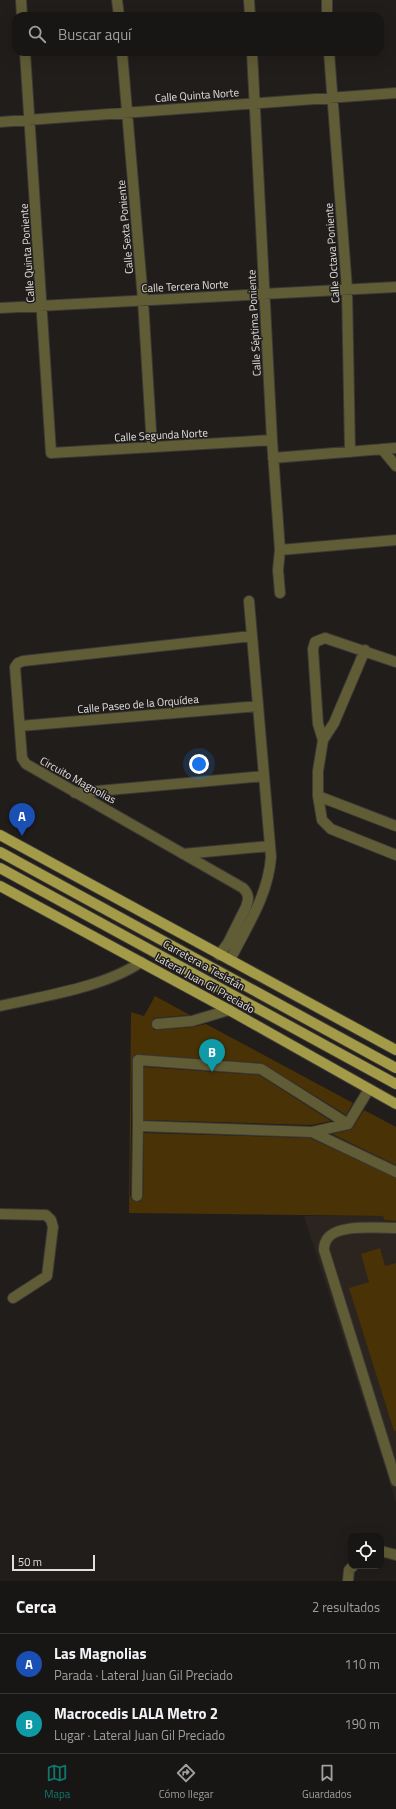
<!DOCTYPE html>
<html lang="es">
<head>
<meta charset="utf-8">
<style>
  body { margin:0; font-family:"Titillium Web",sans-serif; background:#211f1d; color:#f1f3f6 }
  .controls { position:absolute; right:12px; bottom:12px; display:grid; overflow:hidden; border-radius:8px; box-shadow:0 4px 16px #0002 }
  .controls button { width:36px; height:36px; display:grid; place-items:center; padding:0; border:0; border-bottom:1px solid #363534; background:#181614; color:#f1f3f6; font:20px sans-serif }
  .scale { position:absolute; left:12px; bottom:10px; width:83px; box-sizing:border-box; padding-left:4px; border:2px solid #e1dfde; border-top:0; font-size:11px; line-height:14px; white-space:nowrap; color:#e1dfde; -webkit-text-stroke:3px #201d1b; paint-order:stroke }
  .you { position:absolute; left:199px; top:764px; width:14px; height:14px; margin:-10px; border:3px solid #fff; border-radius:50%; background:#1a73e8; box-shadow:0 0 0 6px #1a73e833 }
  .badge { display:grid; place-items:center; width:26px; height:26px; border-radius:50%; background:#0f766e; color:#fff; font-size:13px; font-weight:700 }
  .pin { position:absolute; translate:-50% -33px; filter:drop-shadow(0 1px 2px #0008) }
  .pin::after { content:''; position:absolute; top:21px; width:14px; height:12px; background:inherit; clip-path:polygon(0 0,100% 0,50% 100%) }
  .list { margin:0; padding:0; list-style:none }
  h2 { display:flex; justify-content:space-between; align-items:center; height:52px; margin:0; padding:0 16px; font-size:17px }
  h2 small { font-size:13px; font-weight:400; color:#9f9fa0 }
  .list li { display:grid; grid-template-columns:26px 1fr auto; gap:12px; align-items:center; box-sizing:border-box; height:60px; padding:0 16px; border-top:1px solid #363534 }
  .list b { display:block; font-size:15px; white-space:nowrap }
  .list p { margin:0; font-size:13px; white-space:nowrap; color:#9f9fa0 }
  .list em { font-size:13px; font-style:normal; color:#9f9fa0 }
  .icon { flex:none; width:22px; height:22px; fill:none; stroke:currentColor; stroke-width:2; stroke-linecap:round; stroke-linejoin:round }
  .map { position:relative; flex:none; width:396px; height:1581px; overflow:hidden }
  .search { position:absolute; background:#181614; box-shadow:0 4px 16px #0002; left:12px; right:12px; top:12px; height:44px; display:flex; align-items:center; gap:10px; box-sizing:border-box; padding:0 14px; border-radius:12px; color:#9f9fa0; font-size:15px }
  .sheet { height:172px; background:#181614 }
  nav { display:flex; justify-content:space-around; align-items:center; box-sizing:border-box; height:56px; border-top:1px solid #363534; background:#181614; font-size:11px; color:#9f9fa0 }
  nav a { display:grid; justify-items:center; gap:2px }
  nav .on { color:#0f766e }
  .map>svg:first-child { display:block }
</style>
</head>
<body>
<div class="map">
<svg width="396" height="1581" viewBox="0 0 396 1581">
  <rect width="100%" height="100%" fill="#201d1b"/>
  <path fill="#2c241e" d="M304 1216H383L384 1220 396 1221V1503Z"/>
  <path fill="#483206" d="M155 996 190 1015 154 1018 151 1024 154 1030 193 1027 206 1024 353 1103 346 1115 262 1063 135 1054 132 1060 130 1196 133 1201 140 1202 143 1196 144 1133 310 1138 396 1178V1221L384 1220 383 1216 129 1213 131 1012 144 1016Z
    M144 1067 259 1075 331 1121 311 1125 144 1120Z
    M364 1110 396 1127V1165L332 1134 352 1129Z
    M380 1248 385 1266 396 1263V1431H394L349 1288 369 1282 361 1254Z"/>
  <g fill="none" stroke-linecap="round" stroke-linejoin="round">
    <defs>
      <path id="minor" d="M21 0 22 16
        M117 0 119 16
        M249 0 250 16
        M327 0V16
        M25 52 51 453 272 440
        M122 52 143 300 152 447
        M252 52 272 440 280 550 278 570 280 593
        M329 52 347 289 350 452
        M0 122 396 93
        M0 308 396 287
        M382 449 396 466
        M273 458 396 448
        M280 550 396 540
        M365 650 334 723 323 740 318 771V796L322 820 331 829 396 855
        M20 726 258 706
        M323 740 318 724 313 649 315 642 325 638 396 662
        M75 793 264 776
        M318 796 396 826
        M183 854 270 846
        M219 955 228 943 246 907C249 899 249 894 243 888L26 764 22 758 15 667 18 663 23 661 252 636
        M230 960C247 926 268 896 271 857L249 601
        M0 1006C43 996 105 987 141 962
        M157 1024 192 1021 229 1010
        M348 1124 261 1069 138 1060V1126L312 1132 348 1124 369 1089
        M312 1132 396 1172
        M137 1196 138 1126
        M0 1214 46 1215 51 1220 53 1227 47 1276 13 1298
        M396 1228C379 1228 334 1223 326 1241 324 1244 324 1248 324 1250L396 1481
        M381 1551 396 1555
        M348 1581 349 1570 353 1566"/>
      <path id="major" d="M0 835 396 1050
        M0 852 396 1068
        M0 868 396 1084
        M0 886 229 1010 396 1104"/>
    </defs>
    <use href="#minor" stroke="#3b3836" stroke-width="12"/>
    <use href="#major" stroke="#3b3836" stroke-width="12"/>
    <use href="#minor" stroke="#605c36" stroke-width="10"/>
    <use href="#major" stroke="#a39b48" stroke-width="10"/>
  </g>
  <g text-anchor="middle" stroke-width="3" stroke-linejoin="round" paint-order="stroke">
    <g font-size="11" fill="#e1dfde" stroke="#201d1b">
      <text transform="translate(197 95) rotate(-4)" y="4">Calle Quinta Norte</text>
      <text transform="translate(125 227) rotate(-95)" y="4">Calle Sexta Poniente</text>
      <text transform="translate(27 253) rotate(-94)" y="4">Calle Quinta Poniente</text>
      <text transform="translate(332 253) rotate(-94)" y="4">Calle Octava Poniente</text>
      <text transform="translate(185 286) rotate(-3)" y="4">Calle Tercera Norte</text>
      <text transform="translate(254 323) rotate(-93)" y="4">Calle Séptima Poniente</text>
      <text transform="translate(161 435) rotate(-3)" y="4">Calle Segunda Norte</text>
      <text transform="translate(138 704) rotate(-5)" y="4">Calle Paseo de la Orquídea</text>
      <text transform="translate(78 780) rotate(29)" y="4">Circuito Magnolias</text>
      <text transform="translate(204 965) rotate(29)" y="4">Carretera a Tesistán</text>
      <text transform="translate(205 983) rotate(29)" y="4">Lateral Juan Gil Preciado</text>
    </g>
  </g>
</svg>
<div class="controls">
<button><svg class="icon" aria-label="locate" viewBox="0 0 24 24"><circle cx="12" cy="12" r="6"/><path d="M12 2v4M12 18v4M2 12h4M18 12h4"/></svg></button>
</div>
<div class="scale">50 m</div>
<div class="you"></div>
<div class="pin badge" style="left:22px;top:836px;background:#1a4fb4">A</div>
<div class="pin badge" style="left:212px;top:1072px;background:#0f9aa8">B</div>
<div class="search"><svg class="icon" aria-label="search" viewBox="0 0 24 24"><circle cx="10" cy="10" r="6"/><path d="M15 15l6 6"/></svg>Buscar aquí</div>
</div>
<section class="sheet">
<h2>Cerca<small>2 resultados</small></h2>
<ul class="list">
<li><span class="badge" style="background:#1a4fb4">A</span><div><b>Las Magnolias</b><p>Parada · Lateral Juan Gil Preciado</p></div><em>110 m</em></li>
<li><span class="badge" style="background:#0f9aa8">B</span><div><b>Macrocedis LALA Metro 2</b><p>Lugar · Lateral Juan Gil Preciado</p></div><em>190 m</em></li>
</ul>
</section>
<nav>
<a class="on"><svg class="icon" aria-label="map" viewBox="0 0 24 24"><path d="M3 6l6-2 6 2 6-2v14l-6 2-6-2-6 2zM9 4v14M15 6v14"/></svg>Mapa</a>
<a><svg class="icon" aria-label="directions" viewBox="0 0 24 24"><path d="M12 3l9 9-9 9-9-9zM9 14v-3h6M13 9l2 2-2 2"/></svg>Cómo llegar</a>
<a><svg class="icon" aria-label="saved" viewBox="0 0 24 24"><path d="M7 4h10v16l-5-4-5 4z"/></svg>Guardados</a>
</nav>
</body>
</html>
